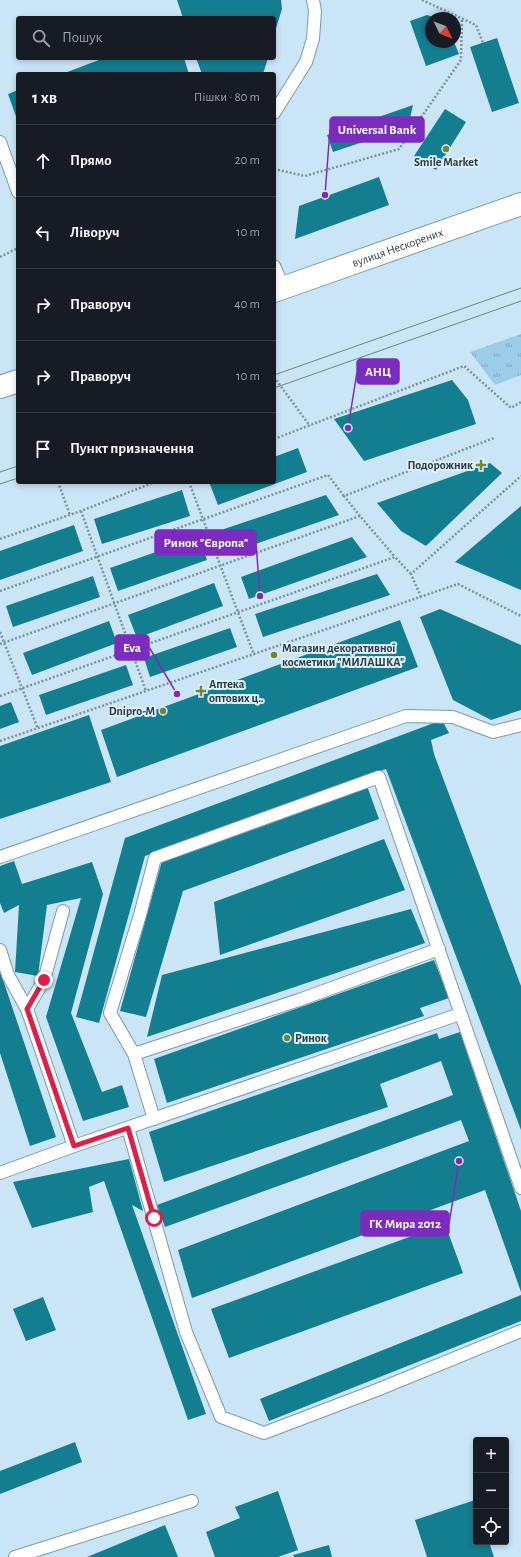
<!DOCTYPE html>
<html lang="uk">
<head>
<meta charset="utf-8">
<style>
  body { margin:0; font-family:"Alegreya Sans",sans-serif; background:#20242c; color:#f1f3f6 }
  .controls { position:absolute; right:12px; bottom:12px; display:grid; overflow:hidden; border-radius:4px; box-shadow:0 2px 6px #0003 }
  .controls button { width:36px; height:36px; display:grid; place-items:center; padding:0; border:0; border-bottom:1px solid #363941; background:#171b24; color:#f1f3f6; font:20px sans-serif }
  .compass { position:absolute; left:425px; top:12px; width:36px; height:36px; border-radius:50%; background:#171b24; box-shadow:0 2px 6px #0003; rotate:133deg }
  .stop { position:absolute; width:12px; height:12px; margin:-9px; border:3px solid #e11d48; border-radius:50%; background:#fff }
  .stop.end { background:#e11d48; border-color:#fff; box-shadow:0 1px 4px #0008 }
  .list { margin:0; padding:0; list-style:none }
  h2 { display:flex; justify-content:space-between; align-items:center; height:52px; margin:0; padding:0 16px; font-size:17px }
  h2 small { font-size:13px; font-weight:400; color:#9ea1a6 }
  .list li { display:grid; grid-template-columns:26px 1fr auto; gap:12px; align-items:center; box-sizing:border-box; height:72px; padding:0 16px; border-top:1px solid #363941 }
  .list b { display:block; font-size:15px; white-space:nowrap }
  .list em { font-size:13px; font-style:normal; color:#9ea1a6 }
  .icon { flex:none; width:22px; height:22px; fill:none; stroke:currentColor; stroke-width:2; stroke-linecap:round; stroke-linejoin:round }
  .map { position:relative; flex:none; width:521px; height:1557px; overflow:hidden }
  .search { position:absolute; background:#171b24; box-shadow:0 2px 6px #0003; left:16px; top:16px; width:260px; height:44px; display:flex; align-items:center; gap:10px; box-sizing:border-box; padding:0 14px; border-radius:4px; color:#9ea1a6; font-size:15px }
  .panel { position:absolute; background:#171b24; box-shadow:0 2px 6px #0003; left:16px; top:72px; width:260px; height:412px; border-radius:4px }
  .map>svg:first-child { display:block }
</style>
</head>
<body>
<div class="map">
<svg width="521" height="1557" viewBox="0 0 521 1557">
  <defs>
    <pattern id="grass-tufts" width="24" height="20" patternUnits="userSpaceOnUse"><rect width="24" height="20" fill="#9dcce8"/><path d="M3 7l-1-3M5 7V3M7 7l1-3M15 17l-1-3M17 17v-4M19 17l1-3" fill="none" stroke="#80a7be"/></pattern>
  </defs>
  <rect width="100%" height="100%" fill="#c9e5f6"/>
  <path fill="url(#grass-tufts)" d="M521 334V375L495 385 470 352Z"/>
  <path fill="#137e8f" d="M177 0H281L282 9 274 35V18H183Z
    M427 15 436 18H431V42H454L459 54 426 66 410 21Z
    M497 38 519 103 492 112 470 47Z
    M104 58H184L189 74H62Z
    M196 58H268L263 74H202Z
    M18 90V122L8 94Z
    M413 105 408 127 333 152 327 135Z
    M445 109 466 122 436 170 414 156Z
    M379 177 389 205 295 239 299 206Z
    M452 380 468 400 476 424 364 461 334 419Z
    M298 448 307 472 218 505 209 482H274V457Z
    M490 463 502 473 426 546 401 531 377 503Z
    M182 490 190 516 102 544 94 519Z
    M326 495 339 515 232 552 224 529Z
    M521 506V590L455 562Z
    M74 525 83 551 0 580V551Z
    M199 537 207 560 118 591 110 568Z
    M352 537 367 557 249 599 241 577Z
    M377 574 390 595 263 637 255 614Z
    M93 576 100 597 13 627 6 606Z
    M214 583 223 606 137 638 128 615Z
    M440 609 521 645V710L491 720 453 700 420 617Z
    M400 620 418 667 117 777 101 730Z
    M109 621 117 643 32 675 23 653Z
    M230 628 237 647 150 677 144 658Z
    M126 665 133 685 46 715 39 695Z
    M11 702 19 722 0 729V706Z
    M89 715 111 782 0 819V746Z
    M442 720 449 733 431 740 434 754 521 986V1130L386 769 145 856 99 1023 76 1017 125 838Z
    M367 786 379 819 183 891 146 1017 120 1011 162 861Z
    M384 839 405 890 220 955 214 902Z
    M14 861 22 884 92 862 103 894 71 1013 102 1092 122 1085 129 1107 83 1121 46 1017 81 898 47 905 38 976 15 972 19 905 4 913 0 903V866Z
    M411 909 425 943 147 1037 162 975Z
    M434 960 449 998 420 1008 424 1016 167 1103 154 1059Z
    M0 971 56 1137 30 1146 0 1053Z
    M460 1032 521 1211V1292L485 1190 192 1298 178 1250 469 1141 461 1120 165 1227 157 1205 453 1095 441 1061 380 1084 388 1107 164 1182 149 1132 437 1033 439 1039Z
    M129 1159 143 1211 132 1205 206 1414 188 1420 104 1181 89 1187 93 1212 32 1228 13 1182Z
    M445 1224 463 1273 229 1358 211 1309Z
    M521 1295V1321L269 1421 260 1399Z
    M43 1297 56 1330 26 1341 13 1309Z
    M75 1442 82 1462 0 1494V1471Z
    M278 1491 298 1550 278 1557H215L206 1532 240 1518 235 1507Z
    M475 1500 476 1542H489L494 1557H427L415 1520Z
    M165 1525 178 1557H87Z
    M329 1545 332 1557H294L293 1555Z"/>
  <g fill="none" stroke-linecap="round" stroke-linejoin="round">
    <defs>
      <path id="lane" d="M274 113 306 62 313 39 315 11 313 0
        M0 142 18 192
        M274 266 284 288
        M0 857 406 716 453 717 493 732 521 725
        M63 911 44 980 27 1009 74 1146
        M0 950 8 975 27 1009
        M134 1054 299 1000 439 949
        M154 1119 134 1054 110 1013 140 915 155 858 379 777 521 1188
        M128 1128 186 1332 221 1417 264 1433 377 1390 521 1331
        M0 1173 74 1146 460 1014
        M15 1557 192 1501"/>
      <g id="secondary">
        <path id="s1" d="M274 291 521 204"/>
        <path d="M0 387 18 381"/>
      </g>
    </defs>
    <use href="#lane" stroke="#7f99a8" stroke-width="14"/>
    <use href="#secondary" stroke="#7f99a8" stroke-width="24"/>
    <path stroke="#7e929e" stroke-width="2.5" stroke-dasharray="2 2" stroke-linecap="butt" d="M422 0 476 25 483 43
      M274 169 305 176 399 149 461 60 462 18
      M0 257 18 248
      M274 377 310 426
      M274 439 464 366 511 408 521 402
      M58 482 70 515
      M189 482 254 655
      M81 511 146 691
      M360 516 344 496 494 438
      M0 539 81 511 155 482
      M0 591 328 475 344 496
      M421 597 411 574 521 476
      M0 632 38 729
      M0 644 360 516 395 557
      M0 696 395 557 411 574
      M0 741 458 584 521 616"/>
    <use href="#lane" stroke="#fff" stroke-width="12"/>
    <use href="#secondary" stroke="#fff" stroke-width="22"/>
    <path stroke="#71838e" stroke-width="1" d="M274 375 521 288
      M274 388 521 301
      M0 472 18 466
      M0 484 18 478"/>
  </g>
  <g fill="none" stroke-linecap="round" stroke-linejoin="round">
    <path stroke="#e11d48" stroke-width="5" d="M44 980 27 1009 74 1146 128 1128 154 1218"/>
  </g>
  <g fill="#738636" stroke="#dbf1ff" stroke-width="1.5">
    <circle cx="446" cy="149" r="4"/>
    <path d="M479 459h4v4h4v4h-4v4h-4v-4h-4v-4h4z"/>
    <circle cx="274" cy="655" r="4"/>
    <path d="M199 685h4v4h4v4h-4v4h-4v-4h-4v-4h4z"/>
    <circle cx="163" cy="711" r="4"/>
    <circle cx="287" cy="1038" r="4"/>
  </g>
  <g text-anchor="middle" stroke-width="4" stroke-linejoin="round" paint-order="stroke">
    <g font-size="12" font-weight="bold" fill="#2f3a41" stroke="#dbf1ff" text-anchor="start">
      <text x="446" y="166" text-anchor="middle">Smile Market</text>
      <text x="473" y="469" text-anchor="end">Подорожник</text>
      <text x="282" y="652">Магазин декоративної<tspan x="282" dy="14">косметики "МИЛАШКА"</tspan></text>
      <text x="209" y="688">Аптека<tspan x="209" dy="14">оптових ц‥</tspan></text>
      <text x="155" y="715" text-anchor="end">Dnipro-M</text>
      <text x="295" y="1042">Ринок</text>
    </g>
    <g font-size="12" fill="#2f3a41" stroke="#dbf1ff">
      <text dy="4" stroke="none"><textPath href="#s1" startOffset="131">вулиця Нескорених</textPath></text>
    </g>
  </g>
  <path fill="none" stroke="#7b2cbf" stroke-width="1.5" d="M325 195L330 129M348 428L357 372M260 596L256 543M177 694L149 647M459 1161L449 1224"/>
  <g fill="#7b2cbf" stroke="#dbf1ff" stroke-width="1.5">
    <circle cx="325" cy="195" r="4"/>
    <circle cx="348" cy="428" r="4"/>
    <circle cx="260" cy="596" r="4"/>
    <circle cx="177" cy="694" r="4"/>
    <circle cx="459" cy="1161" r="4"/>
  </g>
  <g fill="#7b2cbf" stroke="#7b2cbf" stroke-width="1.5">
    <rect x="330" y="117" width="94" height="25" rx="4"/>
    <rect x="357" y="359" width="42" height="25" rx="4"/>
    <rect x="155" y="530" width="101" height="25" rx="4"/>
    <rect x="115" y="635" width="34" height="25" rx="4"/>
    <rect x="361" y="1211" width="88" height="25" rx="4"/>
  </g>
  <g font-size="13" text-anchor="middle" font-weight="bold" fill="#fff">
    <text x="377" y="134">Universal Bank</text>
    <text x="378" y="376">АНЦ</text>
    <text x="206" y="547">Ринок "Європа"</text>
    <text x="132" y="652">Eva</text>
    <text x="405" y="1228">ГК Мира 2012</text>
  </g>
</svg>
<div class="controls">
<button>+</button>
<button>−</button>
<button><svg class="icon" aria-label="locate" viewBox="0 0 24 24"><circle cx="12" cy="12" r="6"/><path d="M12 2v4M12 18v4M2 12h4M18 12h4"/></svg></button>
</div>
<svg class="compass" viewBox="-18 -18 36 36"><path d="M0-13l5 13h-10z" fill="#e53935"/><path d="M0 13l5-13h-10z" fill="#9ea1a6"/></svg>
<div class="stop" style="left:154px;top:1218px"></div>
<div class="stop end" style="left:44px;top:980px"></div>
<div class="search"><svg class="icon" aria-label="search" viewBox="0 0 24 24"><circle cx="10" cy="10" r="6"/><path d="M15 15l6 6"/></svg>Пошук</div>
<section class="panel">
<h2>1 хв<small>Пішки · 80 m</small></h2>
<ul class="list">
<li><svg class="icon" aria-label="ahead" viewBox="0 0 24 24"><path d="M12 20V5M6 11l6-6 6 6"/></svg><div><b>Прямо</b></div><em>20 m</em></li>
<li><svg class="icon" aria-label="left" viewBox="0 0 24 24"><path d="M17 20v-9H6M10 6l-5 5 5 5"/></svg><div><b>Ліворуч</b></div><em>10 m</em></li>
<li><svg class="icon" aria-label="right" viewBox="0 0 24 24"><path d="M7 20v-9h11M14 6l5 5-5 5"/></svg><div><b>Праворуч</b></div><em>40 m</em></li>
<li><svg class="icon" aria-label="right" viewBox="0 0 24 24"><path d="M7 20v-9h11M14 6l5 5-5 5"/></svg><div><b>Праворуч</b></div><em>10 m</em></li>
<li><svg class="icon" aria-label="arrive" viewBox="0 0 24 24"><path d="M6 21V4h12l-3 4 3 4H6"/></svg><div><b>Пункт призначення</b></div></li>
</ul>
</section>
</div>
</body>
</html>
